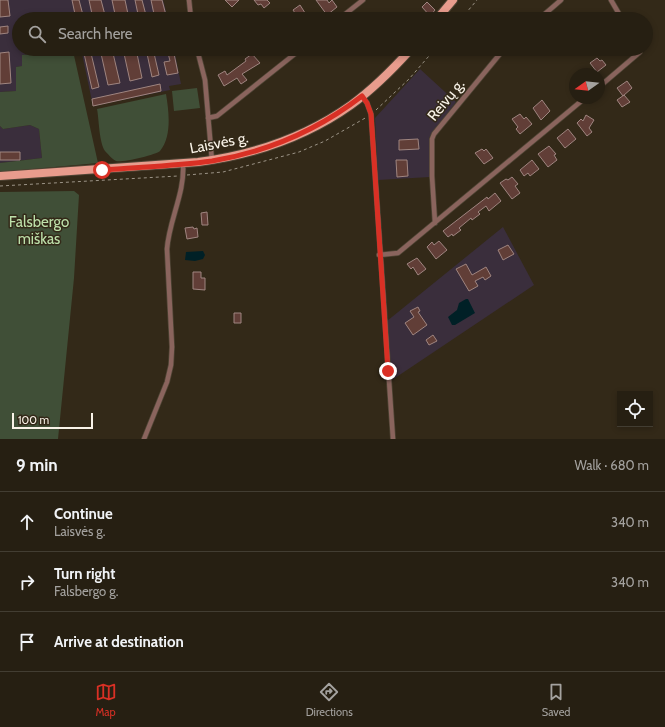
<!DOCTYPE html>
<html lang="en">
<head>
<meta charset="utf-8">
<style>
  body { margin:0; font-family:Cabin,sans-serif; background:#322c20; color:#f1f3f6 }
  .controls { position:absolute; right:12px; bottom:12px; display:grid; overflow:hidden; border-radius:0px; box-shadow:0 2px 6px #0003 }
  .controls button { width:36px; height:36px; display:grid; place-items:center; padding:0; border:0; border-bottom:1px solid #423d32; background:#261f12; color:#f1f3f6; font:20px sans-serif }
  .compass { position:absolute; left:569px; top:68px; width:36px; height:36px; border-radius:50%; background:#261f12; box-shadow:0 2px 6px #0003; rotate:255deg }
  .scale { position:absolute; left:12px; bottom:10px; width:81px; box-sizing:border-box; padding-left:4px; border:2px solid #f9f3e8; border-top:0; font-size:11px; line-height:14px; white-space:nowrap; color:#f9f3e8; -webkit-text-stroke:3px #332918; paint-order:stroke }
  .stop { position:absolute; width:12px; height:12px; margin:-9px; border:3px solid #d93025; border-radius:50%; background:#fff }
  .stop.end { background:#d93025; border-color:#fff; box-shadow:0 1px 4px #0008 }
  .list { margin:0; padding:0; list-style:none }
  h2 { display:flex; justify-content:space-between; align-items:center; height:52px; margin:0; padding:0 16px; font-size:17px }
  h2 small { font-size:13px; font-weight:400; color:#a4a29f }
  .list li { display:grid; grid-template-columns:26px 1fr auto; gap:12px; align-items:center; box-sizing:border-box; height:60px; padding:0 16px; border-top:1px solid #423d32 }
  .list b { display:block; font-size:15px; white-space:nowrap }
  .list p { margin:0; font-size:13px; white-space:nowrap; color:#a4a29f }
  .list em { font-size:13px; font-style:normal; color:#a4a29f }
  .icon { flex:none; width:22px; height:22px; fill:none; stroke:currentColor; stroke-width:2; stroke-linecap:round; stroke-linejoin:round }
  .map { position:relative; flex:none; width:665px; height:439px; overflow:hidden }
  .search { position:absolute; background:#261f12; box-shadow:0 2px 6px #0003; left:12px; right:12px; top:12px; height:44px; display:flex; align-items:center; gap:10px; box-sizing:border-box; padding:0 14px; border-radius:22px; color:#a4a29f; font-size:15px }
  .sheet { height:232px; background:#261f12 }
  nav { display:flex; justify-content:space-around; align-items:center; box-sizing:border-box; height:56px; border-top:1px solid #423d32; background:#261f12; font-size:11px; color:#a4a29f }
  nav a { display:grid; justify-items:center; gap:2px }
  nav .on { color:#d93025 }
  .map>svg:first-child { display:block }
</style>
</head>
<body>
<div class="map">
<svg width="665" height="439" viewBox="0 0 665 439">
  <rect width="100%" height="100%" fill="#332918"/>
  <path fill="#3a2e3c" d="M0 0H163L168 19H19V49H79L73 51 22 55V66L16 67V91L0 92Z
    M81 49H174L181 84 169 86 170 90 93 106Z
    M420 69 456 102 429 138 430 177 378 180 375 118Z
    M30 125 39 129 42 158 0 163V126L3 129Z
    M503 227 534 285 392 380 387 321Z"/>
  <path fill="#404f37" d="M73 51 98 163 0 172V163L42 158 39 129 30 125 3 129 0 126V92L16 91V67L22 66V55Z
    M197 88 200 108 174 111 172 91Z
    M166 94C169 112 172 136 160 151 156 155 121 163 116 161 113 160 107 153 105 151 99 142 99 119 97 109Z
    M74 191 79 195 74 278 58 439H0V192Z"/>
  <path fill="#002026" d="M203 251 205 255 203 259 195 261 185 260 186 252Z
    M466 299H468L475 313 455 325H452L448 317 457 310 459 303Z"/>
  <path fill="#613e37" stroke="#9f8580" d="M0 0H8L10 16 0 17Z
    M72 0H79L84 19H76Z
    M89 0H101L106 19H93Z
    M112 0H125L129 19H116Z
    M135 0H142L147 19H139Z
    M151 0H162L167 19H155Z
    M225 0H239L232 7Z
    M254 0H267L270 3 264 8 261 4 258 5Z
    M316 0H327L329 3 332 0 337 7 327 15Z
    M427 2 435 10 430 16 422 7Z
    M300 5 307 16 310 13 315 19H299L293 10Z
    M8 26V33L0 34V27Z
    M83 49H90L99 87 92 89Z
    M100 49H112L120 83 108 85Z
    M123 49H136L142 78 130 81Z
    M146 49H153L159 75 152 77Z
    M167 49H173L178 73 167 75 164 62 170 61Z
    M9 52 11 83 0 84V53Z
    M252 54 260 63 242 74 247 80 241 84 237 78 224 86 218 75 225 71 227 75 246 61 245 59Z
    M597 58 600 61 602 60 606 65 597 72 590 63Z
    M627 81 632 88 623 96 617 88Z
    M160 84 161 91 93 106 92 99Z
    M624 95 630 102 622 107 617 100Z
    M542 100 550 111 541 120 533 108Z
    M520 114 524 119 526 117 532 124 520 134 516 129 518 127 512 119Z
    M586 115 594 120 589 128 592 132 587 136 577 123 581 119 583 121Z
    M568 129 576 139 565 148 557 138Z
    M418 139 419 149 399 150V140Z
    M549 146 556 154 554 155 557 160 548 167 538 154Z
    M482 149 484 151 486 149 493 158 484 164 475 153Z
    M0 152H20V160H0Z
    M396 160H407L408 176 397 177Z
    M532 160 539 169 530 176 528 173 524 176 520 170Z
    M512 177 518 184 515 186 520 193 512 199 500 183 506 179 508 180Z
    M495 193 501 201 489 211 486 206 478 212 480 214 472 220 471 218 459 228 461 230 453 236 452 234 448 237 443 231 487 197 488 199Z
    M207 212 208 225H202L201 213Z
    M193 227 194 229 197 228 198 237 187 239 185 228Z
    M439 241 447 250 436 259 427 247 432 242 434 245Z
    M508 245 514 254 503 260 498 250Z
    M417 258 426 269 418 275 413 267 411 269 407 264Z
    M466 264 472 275 486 267 491 276 485 280 483 277 475 281 478 286 469 291 456 269Z
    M193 272H201V278H205V290L193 289Z
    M418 307 420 311 418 312 427 325 413 335 405 323 414 317 410 311Z
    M234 313H241V323H234Z
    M433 335 437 341 429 345 426 340Z"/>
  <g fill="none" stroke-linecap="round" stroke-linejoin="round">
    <defs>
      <path id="minor" d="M189 0 191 19
        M611 0 622 19
        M339 19 363 0
        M539 19 561 0
        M197 49 205 80 212 161
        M599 87 640 52 638 49
        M362 96 367 103 371 114 393 439
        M208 118 217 116 301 49
        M435 223 432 176V139L434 134 504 49
        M379 255 398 253 585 98
        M144 439 167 382 171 365 172 347 167 249C169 220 185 193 183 164"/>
      <path id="primary" d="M437 19 453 0
        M0 176 198 162C252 155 306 137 351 105 373 89 393 69 411 49"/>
    </defs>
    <use href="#minor" stroke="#4f4535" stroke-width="6"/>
    <use href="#primary" stroke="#4f4535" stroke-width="10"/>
    <path stroke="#9c9487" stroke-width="1" stroke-dasharray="3 3" stroke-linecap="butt" d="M461 19 477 0
      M376 110 409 79 435 49
      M187 175 223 172 299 152 325 141 367 117
      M0 186 178 176"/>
    <use href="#minor" stroke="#8a645d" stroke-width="4.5"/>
    <use href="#primary" stroke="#e89c8d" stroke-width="8"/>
  </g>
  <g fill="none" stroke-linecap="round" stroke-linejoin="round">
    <path stroke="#d93025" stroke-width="5" d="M102 170C139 167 176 166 212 161 266 152 318 130 362 96L367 103 371 114 388 371"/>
  </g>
  <g text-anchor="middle" stroke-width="3" stroke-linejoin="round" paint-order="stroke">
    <g font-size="15" fill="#f9f3e8" stroke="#332918">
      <text transform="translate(446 100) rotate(-51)" y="5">Reivų g.</text>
      <text transform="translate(219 143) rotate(-11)" y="5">Laisvės g.</text>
    </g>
    <g font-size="15" fill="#bde0aa" stroke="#332918">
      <text x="39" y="227">Falsbergo<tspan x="39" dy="17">miškas</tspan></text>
    </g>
  </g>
</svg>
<div class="controls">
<button><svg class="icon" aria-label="locate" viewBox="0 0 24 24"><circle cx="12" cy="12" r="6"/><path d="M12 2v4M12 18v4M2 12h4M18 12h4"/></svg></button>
</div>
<svg class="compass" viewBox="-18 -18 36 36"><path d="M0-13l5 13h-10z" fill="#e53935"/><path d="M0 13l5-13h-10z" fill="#a4a29f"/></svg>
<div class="scale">100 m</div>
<div class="stop" style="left:102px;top:170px"></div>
<div class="stop end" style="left:388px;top:371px"></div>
<div class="search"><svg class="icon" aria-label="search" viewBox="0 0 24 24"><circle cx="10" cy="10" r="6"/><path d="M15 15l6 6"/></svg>Search here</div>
</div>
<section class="sheet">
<h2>9 min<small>Walk · 680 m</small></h2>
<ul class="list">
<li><svg class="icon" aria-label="ahead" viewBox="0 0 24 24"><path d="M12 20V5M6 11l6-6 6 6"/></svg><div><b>Continue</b><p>Laisvės g.</p></div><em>340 m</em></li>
<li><svg class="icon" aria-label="right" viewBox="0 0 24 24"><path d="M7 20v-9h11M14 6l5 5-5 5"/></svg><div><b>Turn right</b><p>Falsbergo g.</p></div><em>340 m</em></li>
<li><svg class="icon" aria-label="arrive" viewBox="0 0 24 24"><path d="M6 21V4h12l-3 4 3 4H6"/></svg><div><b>Arrive at destination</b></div></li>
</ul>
</section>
<nav>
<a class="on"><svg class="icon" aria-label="map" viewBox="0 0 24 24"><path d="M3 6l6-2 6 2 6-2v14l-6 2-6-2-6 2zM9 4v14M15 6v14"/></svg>Map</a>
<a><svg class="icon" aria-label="directions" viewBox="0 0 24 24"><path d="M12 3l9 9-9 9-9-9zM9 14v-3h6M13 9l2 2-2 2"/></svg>Directions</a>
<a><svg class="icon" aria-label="saved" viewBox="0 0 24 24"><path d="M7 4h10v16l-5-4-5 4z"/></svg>Saved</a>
</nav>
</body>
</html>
